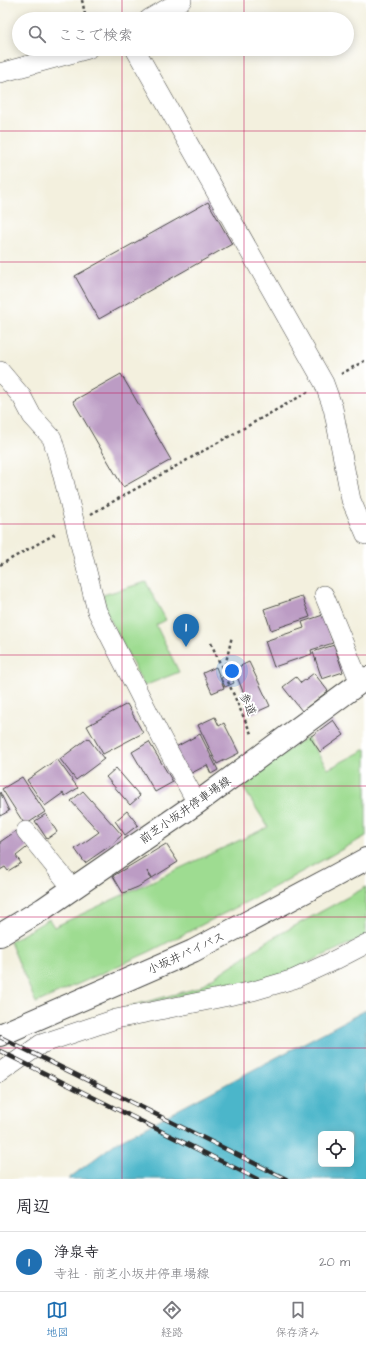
<!DOCTYPE html>
<html lang="ja">
<head>
<meta charset="utf-8">
<style>
  body { margin:0; font-family:"Architects Daughter","Klee One",sans-serif; background:#f2f2f3; color:#2b2b33 }
  .controls { position:absolute; right:12px; bottom:12px; display:grid; overflow:hidden; border-radius:6px; box-shadow:0 2px 10px #0003 }
  .controls button { width:36px; height:36px; display:grid; place-items:center; padding:0; border:0; border-bottom:1px solid #e1e1e2; background:#fff; color:#2b2b33; font:20px sans-serif }
  .you { position:absolute; left:232px; top:671px; width:14px; height:14px; margin:-10px; border:3px solid #fff; border-radius:50%; background:#1a73e8; box-shadow:0 0 0 6px #1a73e833 }
  .badge { display:grid; place-items:center; width:26px; height:26px; border-radius:50%; background:#1f6fb2; color:#fff; font-size:13px; font-weight:700 }
  .pin { position:absolute; translate:-50% -33px; filter:drop-shadow(0 1px 2px #0008) }
  .pin::after { content:''; position:absolute; top:21px; width:14px; height:12px; background:inherit; clip-path:polygon(0 0,100% 0,50% 100%) }
  .list { margin:0; padding:0; list-style:none }
  h2 { display:flex; justify-content:space-between; align-items:center; height:52px; margin:0; padding:0 16px; font-size:17px }
  h2 small { font-size:13px; font-weight:400; color:#7c7c81 }
  .list li { display:grid; grid-template-columns:26px 1fr auto; gap:12px; align-items:center; box-sizing:border-box; height:60px; padding:0 16px; border-top:1px solid #e1e1e2 }
  .list b { display:block; font-size:15px; white-space:nowrap }
  .list p { margin:0; font-size:13px; white-space:nowrap; color:#7c7c81 }
  .list em { font-size:13px; font-style:normal; color:#7c7c81 }
  .icon { flex:none; width:22px; height:22px; fill:none; stroke:currentColor; stroke-width:2; stroke-linecap:round; stroke-linejoin:round }
  .map { position:relative; flex:none; width:366px; height:1179px; overflow:hidden }
  .search { position:absolute; background:#fff; box-shadow:0 2px 10px #0003; left:12px; right:12px; top:12px; height:44px; display:flex; align-items:center; gap:10px; box-sizing:border-box; padding:0 14px; border-radius:22px; color:#7c7c81; font-size:15px }
  .sheet { height:112px; background:#fff }
  nav { display:flex; justify-content:space-around; align-items:center; box-sizing:border-box; height:56px; border-top:1px solid #e1e1e2; background:#fff; font-size:11px; color:#7c7c81 }
  nav a { display:grid; justify-items:center; gap:2px }
  nav .on { color:#1f6fb2 }
  .map>svg:first-child { display:block }
</style>
</head>
<body>
<div class="map">
<svg width="366" height="1179" viewBox="0 0 366 1179">
  <rect width="100%" height="100%" fill="#fff"/>
  <filter id="ink" filterUnits="userSpaceOnUse"><feTurbulence type="fractalNoise" baseFrequency=".025" numOctaves="2"/><feDisplacementMap in="SourceGraphic" scale="8" xChannelSelector="R" yChannelSelector="G"/><feConvolveMatrix kernelMatrix="1 2 1 2 8 2 1 2 1" color-interpolation-filters="sRGB"/></filter>
  <filter id="wash" filterUnits="userSpaceOnUse"><feTurbulence type="fractalNoise" baseFrequency=".012" numOctaves="4" result="noise"/><feDisplacementMap in="SourceGraphic" scale="16" xChannelSelector="R" yChannelSelector="G"/><feGaussianBlur stdDeviation="0.9" result="paint"/><feColorMatrix in="noise" values="0 0 0 0 0 0 0 0 0 0 0 0 0 0 0 0 0 1.4 0 .05"/><feComposite in="paint" operator="in"/></filter>
  <g filter="url(#wash)">
    <rect width="100%" height="100%" fill="#f3f0de"/>
    <path fill="#9edc91" stroke="#64845e" d="M146 582 166 620 156 625 179 672 144 686 107 613 103 595Z
      M307 737 328 769 366 749V836L260 895 149 952 36 1003 10 942 49 919 54 927 268 827 241 784Z
      M366 887V936L277 977 127 1007 198 988 269 940Z"/>
    <path fill="#4cb6ca" stroke="#3c707a" fill-rule="evenodd" d="M366 1010V1179H68L117 1142ZM321 1134H351V1164H321Z"/>
    <g id="blocks">
      <path fill="#bc9cc4" d="M208 202 232 244 99 319 75 276Z
        M121 374 171 460 123 487 73 401Z
        M302 596 310 617 271 630 264 609Z
        M323 615 333 643 311 650 312 654 274 667 265 641 304 628 302 622Z
        M334 645 343 672 322 679 313 652Z
        M249 662 270 706 252 714 234 669Z
        M216 667 224 688 212 693 203 673Z
        M314 673 328 691 302 711 283 687 296 677 301 683Z
        M230 674 234 683 225 687 221 678Z
        M127 704 143 733 103 754 87 726Z
        M215 717 219 726 224 723 239 753 217 764 198 725Z
        M333 720 344 735 320 752 310 737Z
        M200 734 218 770 211 774 207 765 186 776 172 749Z
        M88 738 104 759 76 780 60 759Z
        M149 742 173 782 155 792 132 752Z
        M57 759 78 788 65 796 63 793 45 806 27 780Z
        M116 768 140 796 130 805 106 777Z
        M22 777 45 812 25 825 2 789Z
        M83 791 122 835 111 845 85 863 75 849 99 832 71 801Z
        M0 792 9 811 0 816Z
        M127 811 138 825 125 835 115 821Z
        M46 814 57 832 47 839 35 821Z
        M16 831 30 845 16 856 21 863 8 871 5 867 0 870V842Z
        M166 844 178 862 152 878 147 871 151 879 138 887 123 893 113 876Z"/>
    </g>
  </g>
  <g filter="url(#ink)">
    <use href="#blocks" fill-opacity="0" stroke="#494946" stroke-width="1"/>
    <g fill="none" stroke-linecap="round" stroke-linejoin="round">
      <defs>
        <path id="street" d="M149 19 182 0
          M135 49 324 383 333 408 351 500 366 535
          M0 73 88 49
          M0 371 22 397 32 416 52 438 60 465 97 611 162 739 197 803
          M324 595 360 683
          M26 831 73 889
          M0 1073 41 1044 116 1019 253 991 294 979 335 960 366 944"/>
        <path id="secondary" d="M0 935 43 909 197 803 366 678"/>
        <path id="highway" d="M0 1035 193 951 331 878 366 859"/>
      </defs>
      <use href="#street" stroke="#494946" stroke-width="20"/>
      <use href="#secondary" stroke="#494946" stroke-width="24"/>
      <use href="#highway" stroke="#494946" stroke-width="24"/>
      <path stroke="#494946" stroke-width="2.5" stroke-dasharray="3 3" stroke-linecap="butt" d="M82 0 86 19
        M341 374 366 360
        M91 514 308 392
        M0 565 57 533
        M211 643 252 736
        M224 671 232 636"/>
      <use href="#street" stroke="#fff" stroke-width="19"/>
      <use href="#secondary" stroke="#fff" stroke-width="22"/>
      <use href="#highway" stroke="#fff" stroke-width="22"/>
      <defs>
        <path id="rail" d="M0 1037 286 1179
          M0 1051 257 1179"/>
      </defs>
      <use href="#rail" stroke="#2b2b2b" stroke-width="4.5"/>
      <use href="#rail" stroke="#fff" stroke-width="3" stroke-dasharray="9" stroke-linecap="butt"/>
    </g>
  </g>
  <path fill="none" stroke="#c2185b" stroke-width="1" stroke-opacity="0.55" d="M122 0V19M244 0V19M122 49V1179M244 49V1179M0 131H366M0 262H366M0 393H366M0 524H366M0 655H366M0 786H366M0 917H366M0 1048H366"/>
  <g text-anchor="middle" stroke-width="4" stroke-linejoin="round" paint-order="stroke">
    <g font-size="12" fill="#2b2b2b" stroke="#fff">
      <text transform="translate(248 704) rotate(66)" y="4">参道</text>
      <text transform="translate(185 810) rotate(-35)" y="4">前芝小坂井停車場線</text>
      <text transform="translate(186 953) rotate(-25)" y="4">小坂井バイパス</text>
    </g>
  </g>
</svg>
<div class="controls">
<button><svg class="icon" aria-label="locate" viewBox="0 0 24 24"><circle cx="12" cy="12" r="6"/><path d="M12 2v4M12 18v4M2 12h4M18 12h4"/></svg></button>
</div>
<div class="you"></div>
<div class="pin badge" style="left:186px;top:647px">1</div>
<div class="search"><svg class="icon" aria-label="search" viewBox="0 0 24 24"><circle cx="10" cy="10" r="6"/><path d="M15 15l6 6"/></svg>ここで検索</div>
</div>
<section class="sheet">
<h2>周辺<small></small></h2>
<ul class="list">
<li><span class="badge">1</span><div><b>浄泉寺</b><p>寺社 · 前芝小坂井停車場線</p></div><em>20 m</em></li>
</ul>
</section>
<nav>
<a class="on"><svg class="icon" aria-label="map" viewBox="0 0 24 24"><path d="M3 6l6-2 6 2 6-2v14l-6 2-6-2-6 2zM9 4v14M15 6v14"/></svg>地図</a>
<a><svg class="icon" aria-label="directions" viewBox="0 0 24 24"><path d="M12 3l9 9-9 9-9-9zM9 14v-3h6M13 9l2 2-2 2"/></svg>経路</a>
<a><svg class="icon" aria-label="saved" viewBox="0 0 24 24"><path d="M7 4h10v16l-5-4-5 4z"/></svg>保存済み</a>
</nav>
</body>
</html>
